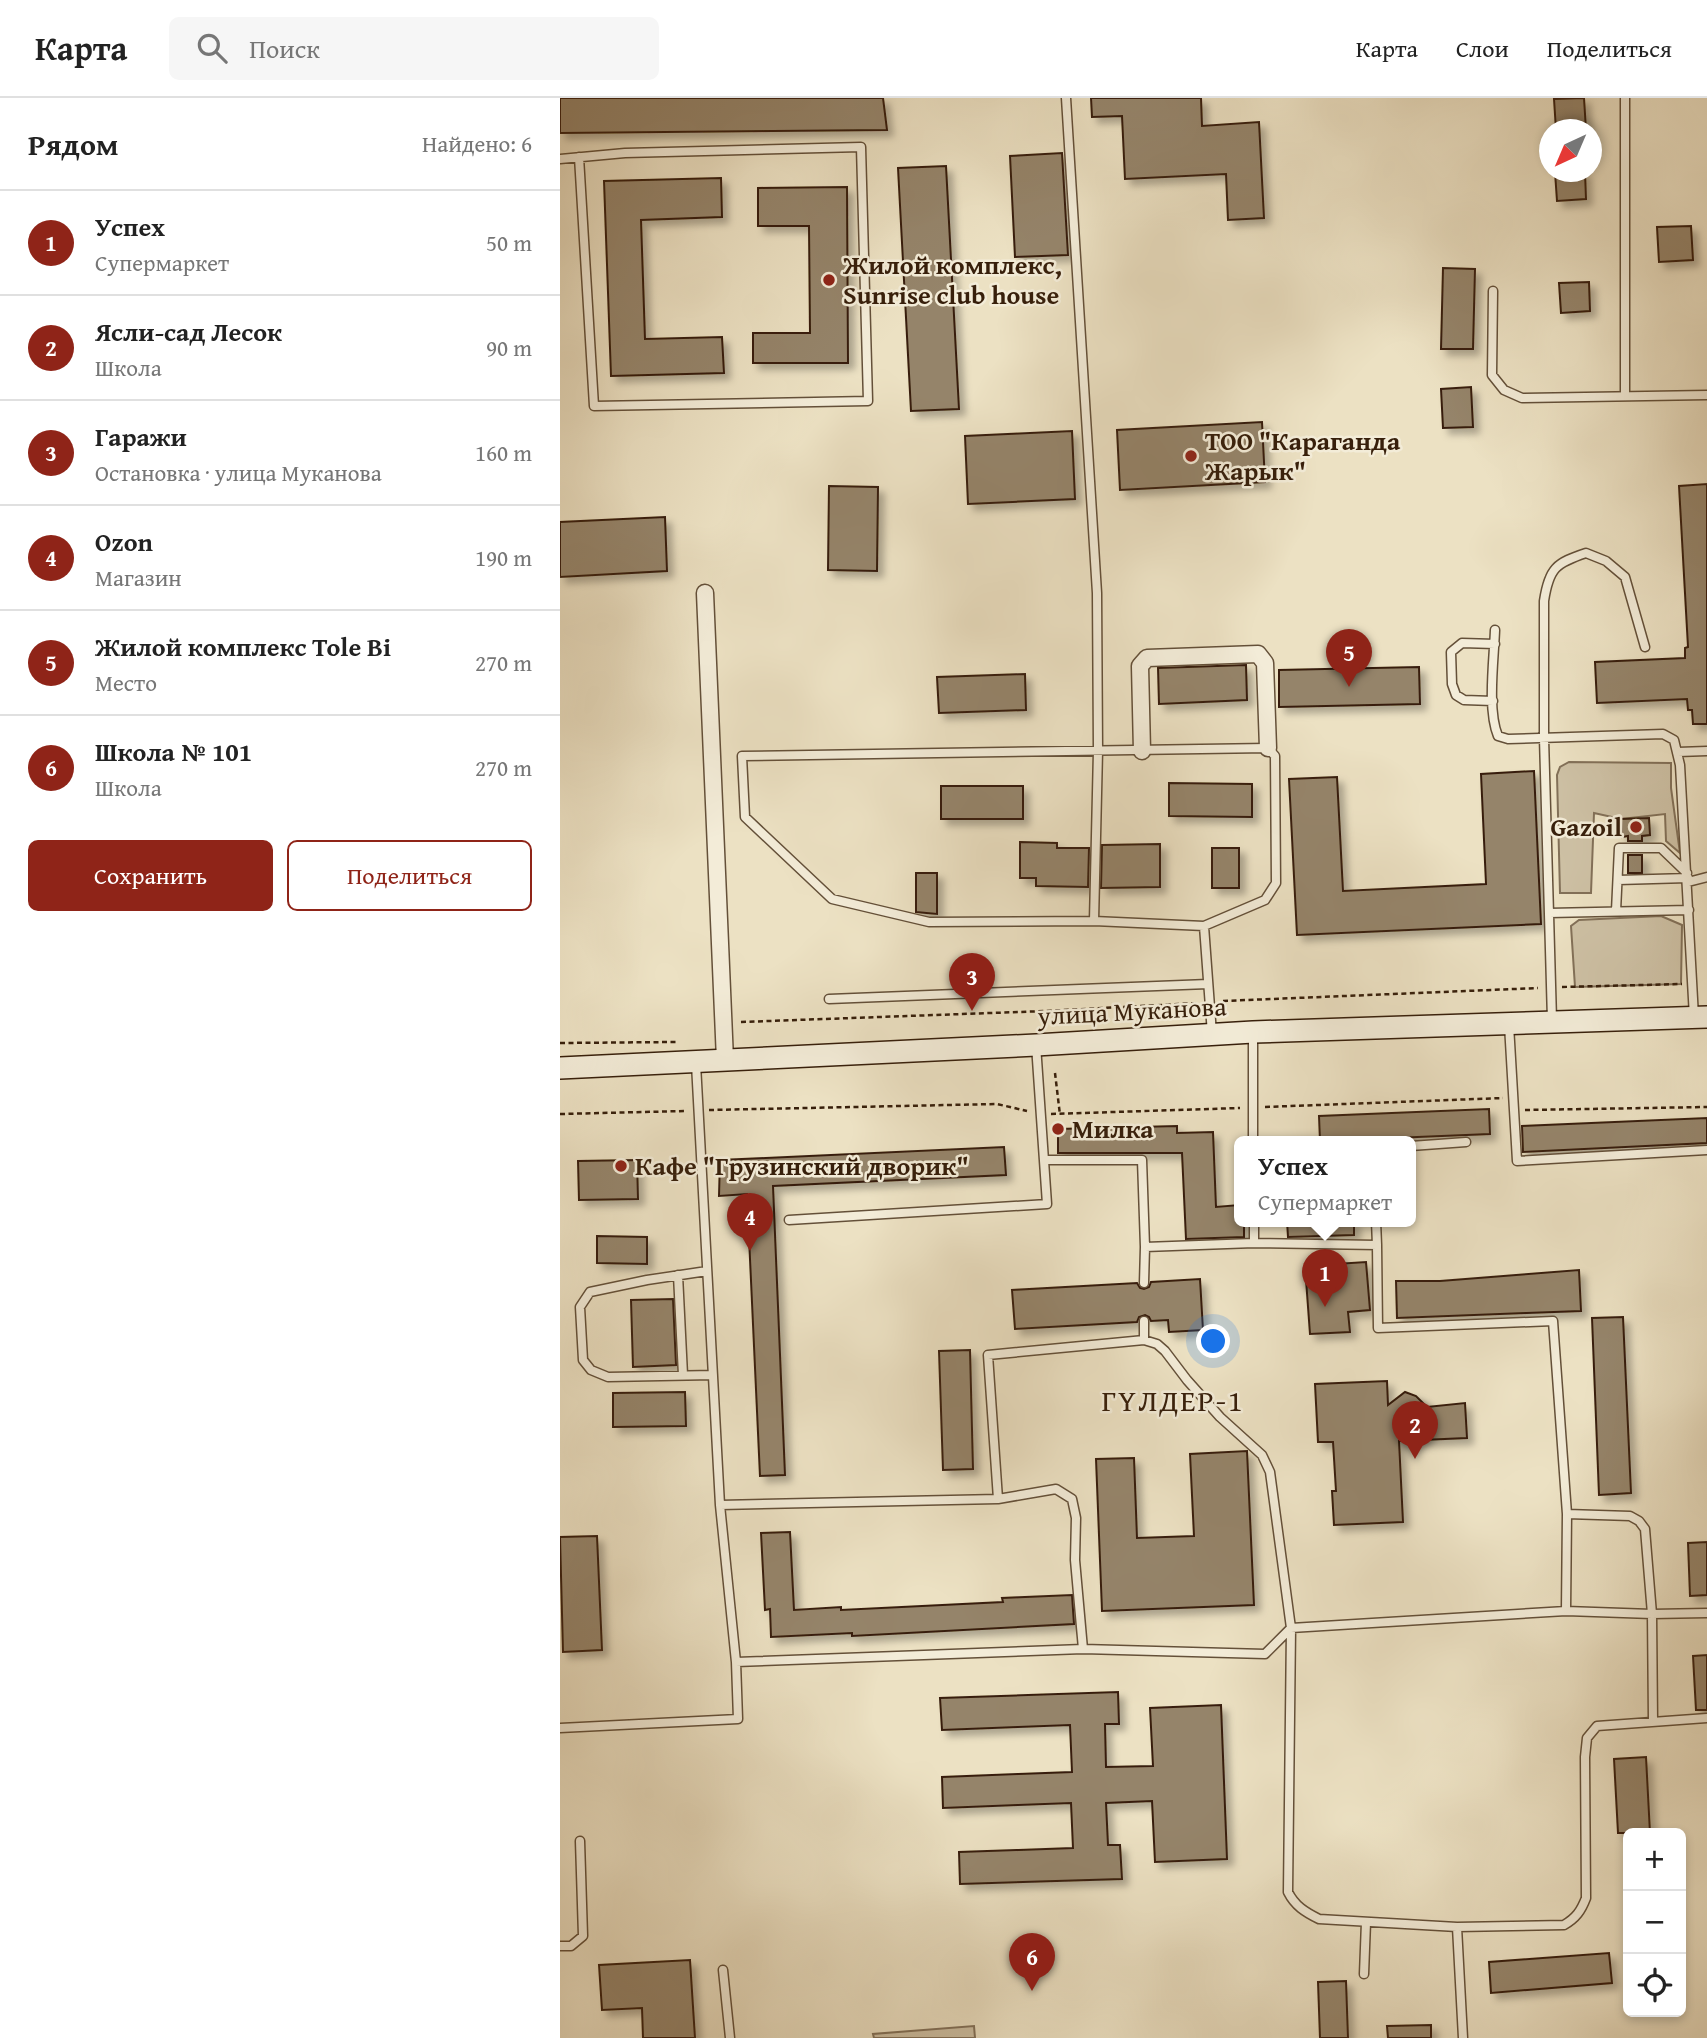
<!DOCTYPE html>
<html lang="ru">
<head>
<meta charset="utf-8">
<style>
  body { margin:0; font-family:"Gentium Book Plus",serif; background:#f6f6f6; color:#222 }
  .controls { position:absolute; right:21px; bottom:21px; display:grid; overflow:hidden; border-radius:10px; box-shadow:0 4px 10px #0003 }
  .controls button { width:63px; height:63px; display:grid; place-items:center; padding:0; border:0; border-bottom:2px solid #e0e0e0; background:#fff; color:#222; font:35px sans-serif }
  .compass { position:absolute; left:979px; top:21px; width:63px; height:63px; border-radius:50%; background:#fff; box-shadow:0 4px 10px #0003; rotate:224deg }
  .you { position:absolute; left:654px; top:1244px; width:24px; height:24px; margin:-18px; border:5px solid #fff; border-radius:50%; background:#1a73e8; box-shadow:0 0 0 10px #1a73e833 }
  .badge { display:grid; place-items:center; width:46px; height:46px; border-radius:50%; background:#8f2418; color:#fff; font-size:23px; font-weight:700 }
  .pin { position:absolute; translate:-50% -58px; filter:drop-shadow(0 2px 4px #0008) }
  .pin::after { content:''; position:absolute; top:37px; width:24px; height:21px; background:inherit; clip-path:polygon(0 0,100% 0,50% 100%) }
  .popup { position:absolute; left:674px; top:1038px; width:182px; height:91px; box-sizing:border-box; display:grid; place-content:center; border-radius:10px; background:#fff; filter:drop-shadow(0 2px 5px #0005); font-size:23px; white-space:nowrap; color:#767676 }
  .popup b { font-size:26px; color:#222 }
  .popup::after { content:''; position:absolute; left:50%; top:100%; margin-left:-14px; border:14px solid transparent; border-top-color:#fff }
  .list { margin:0; padding:0; list-style:none }
  h2 { display:flex; justify-content:space-between; align-items:center; height:91px; margin:0; padding:0 28px; font-size:30px }
  h2 small { font-size:23px; font-weight:400; color:#767676 }
  .list li { display:grid; grid-template-columns:46px 1fr auto; gap:21px; align-items:center; box-sizing:border-box; height:105px; padding:0 28px; border-top:2px solid #e0e0e0 }
  .list b { display:block; font-size:26px; white-space:nowrap }
  .list p { margin:0; font-size:23px; white-space:nowrap; color:#767676 }
  .list em { font-size:23px; font-style:normal; color:#767676 }
  .actions { display:flex; gap:14px; padding:21px 28px }
  .actions a { flex:1; padding:16px 0; border:2px solid #8f2418; border-radius:10px; text-align:center; font-size:24px; color:#8f2418 }
  .actions .main { background:#8f2418; color:#fff }
  .icon { flex:none; width:38px; height:38px; fill:none; stroke:currentColor; stroke-width:2; stroke-linecap:round; stroke-linejoin:round }
  .map { position:relative; flex:none; width:1147px; height:1940px; overflow:hidden }
  header { display:flex; align-items:center; gap:42px; box-sizing:border-box; height:98px; padding:0 35px; background:#fff; border-bottom:2px solid #e0e0e0 }
  header strong { font-size:33px }
  nav { display:flex; gap:38px; margin-inline-start:auto; font-size:24px }
  .search { width:490px; height:63px; background:#f6f6f6; display:flex; align-items:center; gap:18px; box-sizing:border-box; padding:0 24px; border-radius:10px; color:#767676; font-size:26px }
  main { display:flex }
  aside { flex:1; background:#fff }
  .map>svg:first-child { display:block }
</style>
</head>
<body>
<header>
<strong>Карта</strong>
<div class="search"><svg class="icon" aria-label="search" viewBox="0 0 24 24"><circle cx="10" cy="10" r="6"/><path d="M15 15l6 6"/></svg>Поиск</div>
<nav><a>Карта</a><a>Слои</a><a>Поделиться</a></nav>
</header>
<main>
<aside>
<h2>Рядом<small>Найдено: 6</small></h2>
<ul class="list">
<li><span class="badge">1</span><div><b>Успех</b><p>Супермаркет</p></div><em>50 m</em></li>
<li><span class="badge">2</span><div><b>Ясли-сад Лесок</b><p>Школа</p></div><em>90 m</em></li>
<li><span class="badge">3</span><div><b>Гаражи</b><p>Остановка · улица Муканова</p></div><em>160 m</em></li>
<li><span class="badge">4</span><div><b>Ozon</b><p>Магазин</p></div><em>190 m</em></li>
<li><span class="badge">5</span><div><b>Жилой комплекс Tole Bi</b><p>Место</p></div><em>270 m</em></li>
<li><span class="badge">6</span><div><b>Школа № 101</b><p>Школа</p></div><em>270 m</em></li>
</ul>
<div class="actions"><a class="main">Сохранить</a><a>Поделиться</a></div>
</aside>
<div class="map">
<svg width="1147" height="1940" viewBox="0 0 1147 1940">
  <defs>
    <filter id="shadow"><feDropShadow dx="6" dy="6" stdDeviation="3.5" flood-color="#0004"/></filter>
  </defs>
  <rect width="100%" height="100%" fill="#ece1c3"/>
  <filter id="stains"><feTurbulence type="fractalNoise" baseFrequency=".00286" numOctaves="4"/><feColorMatrix values="0 0 0 0 .2 0 0 0 0 .09 0 0 0 0 .02 0 0 0 .5 -.17"/></filter>
  <radialGradient id="worn" r=".72"><stop offset=".6" stop-color="#630" stop-opacity="0"/><stop offset="1" stop-color="#630" stop-opacity=".3"/></radialGradient>
  <path fill="#cdc0a4" stroke="#827058" stroke-width="2" d="M1009 664 1111 665V690L1120 755 1106 743 1105 716 1061 721 1034 715 1031 795H1000L997 677 1000 669Z
    M1101 818 1122 827 1121 886 1015 889 1011 828 1019 822Z
    M414 1928 415 1940H314L313 1936Z"/>
  <path fill="#95846b" stroke="#371f0b" stroke-width="2" filter="url(#shadow)" d="M0 0H323L327 32 0 35Z
    M531 0H641L642 28 699 24 704 120 668 122 666 76 565 81 562 18 532 19Z
    M1024 0 1026 32H996L994 1Z
    M502 55 508 157 455 159 450 58Z
    M386 68 399 311 351 313 338 70Z
    M995 74H1025L1026 101 997 103Z
    M161 80 162 119 81 122 85 241 162 239 164 275 51 278 44 83Z
    M287 89 288 265H193V235H250L249 128H198V90Z
    M1131 128 1133 162 1099 164 1097 129Z
    M883 170 915 171 913 251H881Z
    M1029 184 1030 213 1001 215 999 185Z
    M911 289 913 329 883 330 881 291Z
    M702 324 705 384 560 392 557 332Z
    M512 333 515 401 408 406 405 338Z
    M1147 386V626H1133L1132 612H1128L1127 601 1037 605 1035 564 1125 560V550L1128 549 1119 388Z
    M269 388 318 389 317 473 268 472Z
    M105 419 107 473 0 479V424Z
    M686 567 687 602 599 606 598 570Z
    M859 569 860 606 719 609V572Z
    M465 576 466 612 379 615 377 579Z
    M974 673 981 826 737 837 729 681 777 679 783 793 926 786 921 676Z
    M609 685 692 686V719L609 718Z
    M381 688H463V721H381Z
    M1089 720 1090 737 1082 738V743H1068V738L1062 739 1061 721Z
    M460 744 497 745V750H529L528 789 476 788V780H460Z
    M600 746V789L541 790 542 747Z
    M652 750H679V790H652Z
    M1068 757H1082V775H1068Z
    M356 775H377V816L356 814Z
    M929 1011 930 1036 760 1043 759 1018Z
    M1147 1020V1045L963 1054 962 1028Z
    M617 1028V1035L653 1034 656 1109 679 1107V1123H684V1139L626 1141 622 1055H498V1031Z
    M444 1049 446 1077 213 1088 225 1377 200 1378 187 1096 159 1098 160 1062Z
    M77 1062 78 1101 19 1102 18 1063Z
    M727 1123H794V1137L728 1139Z
    M37 1138 87 1139V1166L37 1165Z
    M806 1164 810 1212 788 1214 790 1234 750 1236 745 1168Z
    M1019 1172 1021 1213 837 1220 836 1183H880Z
    M640 1181 643 1232 609 1234 608 1222 591 1223 589 1219 585 1217 579 1219 577 1224 455 1231 452 1192 577 1185 580 1190 584 1191 589 1189 591 1184Z
    M113 1201 116 1267 73 1269 71 1202Z
    M1063 1219 1071 1395 1039 1397 1032 1220Z
    M410 1252 413 1371 383 1372 379 1253Z
    M827 1283 828 1307 845 1294 856 1298 867 1309 905 1305 907 1340 839 1343 843 1424 774 1427 772 1393H776L773 1344H758L755 1286Z
    M125 1294 126 1328 53 1329V1295Z
    M687 1353 694 1507 542 1513 536 1361 574 1360 577 1440 634 1438 630 1356Z
    M230 1434 234 1512 281 1509V1512L443 1504 442 1500 512 1497 514 1526 292 1538V1535L211 1539 210 1511 205 1512 201 1435Z
    M37 1438 42 1552 3 1554 0 1439Z
    M1147 1444V1497L1130 1498 1128 1445Z
    M1147 1557V1612H1136L1133 1558Z
    M558 1594 559 1626H545L546 1669 593 1668 590 1610 661 1607 667 1761 595 1764 592 1703 546 1705 548 1747H560L562 1781 400 1786 399 1754 513 1750 511 1705 383 1710 382 1679 512 1674 510 1627 382 1632 380 1600Z
    M1086 1659 1090 1735H1058L1054 1661Z
    M1049 1855 1052 1885 931 1895 929 1864Z
    M130 1862 135 1940H83L82 1910 42 1912 39 1867Z
    M786 1883 788 1940H760L758 1884Z
    M871 1927V1940H828L827 1928Z"/>
  <g fill="none" stroke-linecap="round" stroke-linejoin="round">
    <defs>
      <path id="lane" d="M506 0 537 495 538 653 534 823
        M0 61 65 55 301 49 308 303 34 308 19 59
        M933 193 932 277 944 292 962 300 1147 297
        M1065 297V0
        M935 532C934 561 927 612 938 638L948 641 1103 636 1114 642 1120 667 1134 919
        M933 603 904 602 896 597 892 586 891 554 902 545 935 546
        M708 650 715 658 716 785 705 802 644 828 534 823 369 824 272 801 185 719 182 658Z
        M1118 654 1147 653
        M1058 782 1128 780
        M1128 784 1147 779
        M1056 813 1059 750H1101L1127 775
        M989 815 1129 812
        M644 828 652 936
        M269 901 648 886
        M992 922 984 640V503C989 470 996 465 1026 455L1046 463 1065 479 1085 549
        M949 927 957 1063 1147 1052
        M693 934V1043
        M136 966 160 1407 176 1564
        M851 1048 906 1044
        M485 1062H582L585 1149 694 1145V1123
        M229 1122 487 1106 476 947
        M694 1145 817 1147 816 1123
        M817 1147 818 1230 993 1223 1007 1416
        M147 1173 87 1182 30 1194 20 1209 23 1262 31 1272 48 1279 153 1277
        M118 1177 123 1277
        M584 1185 585 1149
        M584 1242 597 1246 605 1253 627 1282 660 1319 702 1357 710 1374 731 1530 728 1794C735 1808 745 1814 759 1821L897 1829 903 1940
        M438 1401 496 1391 512 1401 516 1420 515 1462 523 1551
        M160 1407 438 1401 428 1257 584 1242V1223
        M1006 1513 1092 1516 1093 1623
        M0 1630 178 1621 176 1564 523 1551 705 1556 731 1530 1006 1513 1007 1416 1070 1418 1079 1423 1085 1431 1092 1516 1147 1515
        M897 1829 1004 1827C1016 1820 1021 1813 1026 1800L1025 1659 1027 1640 1037 1628 1147 1620
        M0 1848H11L23 1838 20 1743
        M163 1872 170 1940
        M804 1876 806 1824"/>
      <path id="street" d="M145 495 165 962
        M582 653 580 568 587 560 698 556 705 565 708 650"/>
      <path id="secondary" d="M0 970 476 947 693 934 1147 919"/>
    </defs>
    <use href="#lane" stroke="#645039" stroke-width="11"/>
    <use href="#street" stroke="#645039" stroke-width="19"/>
    <use href="#secondary" stroke="#371f0b" stroke-width="24"/>
    <path stroke="#371f0b" stroke-width="2.5" stroke-dasharray="5 3.5" stroke-linecap="butt" d="M1002 889 1122 886
      M663 903 978 890
      M181 924 486 913 639 905
      M0 945 116 944
      M495 975 500 1017
      M705 1009 943 1000
      M149 1012 437 1006 467 1013
      M965 1012 1147 1009
      M0 1016 125 1013
      M491 1016 680 1010"/>
    <use href="#lane" stroke="#f3ecd8" stroke-width="8"/>
    <use href="#street" stroke="#f3ecd8" stroke-width="16"/>
    <use href="#secondary" stroke="#f3ecd8" stroke-width="21"/>
  </g>
  <g fill="#8f2418" stroke="#f3ecd8" stroke-width="2.5">
    <circle cx="269" cy="182" r="7"/>
    <circle cx="631" cy="358" r="7"/>
    <circle cx="1076" cy="729" r="7"/>
    <circle cx="498" cy="1031" r="7"/>
    <circle cx="61" cy="1068" r="7"/>
  </g>
  <g text-anchor="middle" stroke-width="5" stroke-linejoin="round" paint-order="stroke">
    <g font-size="26" font-weight="bold" fill="#371f0b" stroke="#f3ecd8" text-anchor="start">
      <text x="283" y="176">Жилой комплекс,<tspan x="283" dy="30">Sunrise club house</tspan></text>
      <text x="645" y="352">ТОО "Караганда<tspan x="645" dy="30">Жарык"</tspan></text>
      <text x="1062" y="738" text-anchor="end">Gazoil</text>
      <text x="512" y="1040">Милка</text>
      <text x="75" y="1077">Кафе "Грузинский дворик"</text>
    </g>
    <g font-size="26" fill="#371f0b" stroke="#f3ecd8">
      <text transform="translate(572 913) rotate(-3)" y="9">улица Муканова</text>
    </g>
    <g font-size="30" letter-spacing="2" fill="#371f0b" stroke="#f3ecd8">
      <text x="613" y="1313">ГҮЛДЕР-1</text>
    </g>
  </g>
  <rect width="100%" height="100%" filter="url(#stains)"/>
  <rect width="100%" height="100%" fill="url(#worn)"/>
</svg>
<div class="controls">
<button>+</button>
<button>−</button>
<button><svg class="icon" aria-label="locate" viewBox="0 0 24 24"><circle cx="12" cy="12" r="6"/><path d="M12 2v4M12 18v4M2 12h4M18 12h4"/></svg></button>
</div>
<svg class="compass" viewBox="-18 -18 36 36"><path d="M0-13l5 13h-10z" fill="#e53935"/><path d="M0 13l5-13h-10z" fill="#767676"/></svg>
<div class="you"></div>
<div class="pin badge" style="left:765px;top:1209px">1</div>
<div class="popup"><b>Успех</b>Супермаркет</div>
<div class="pin badge" style="left:855px;top:1361px">2</div>
<div class="pin badge" style="left:412px;top:913px">3</div>
<div class="pin badge" style="left:190px;top:1153px">4</div>
<div class="pin badge" style="left:789px;top:589px">5</div>
<div class="pin badge" style="left:472px;top:1893px">6</div>
</div>
</main>
</body>
</html>
